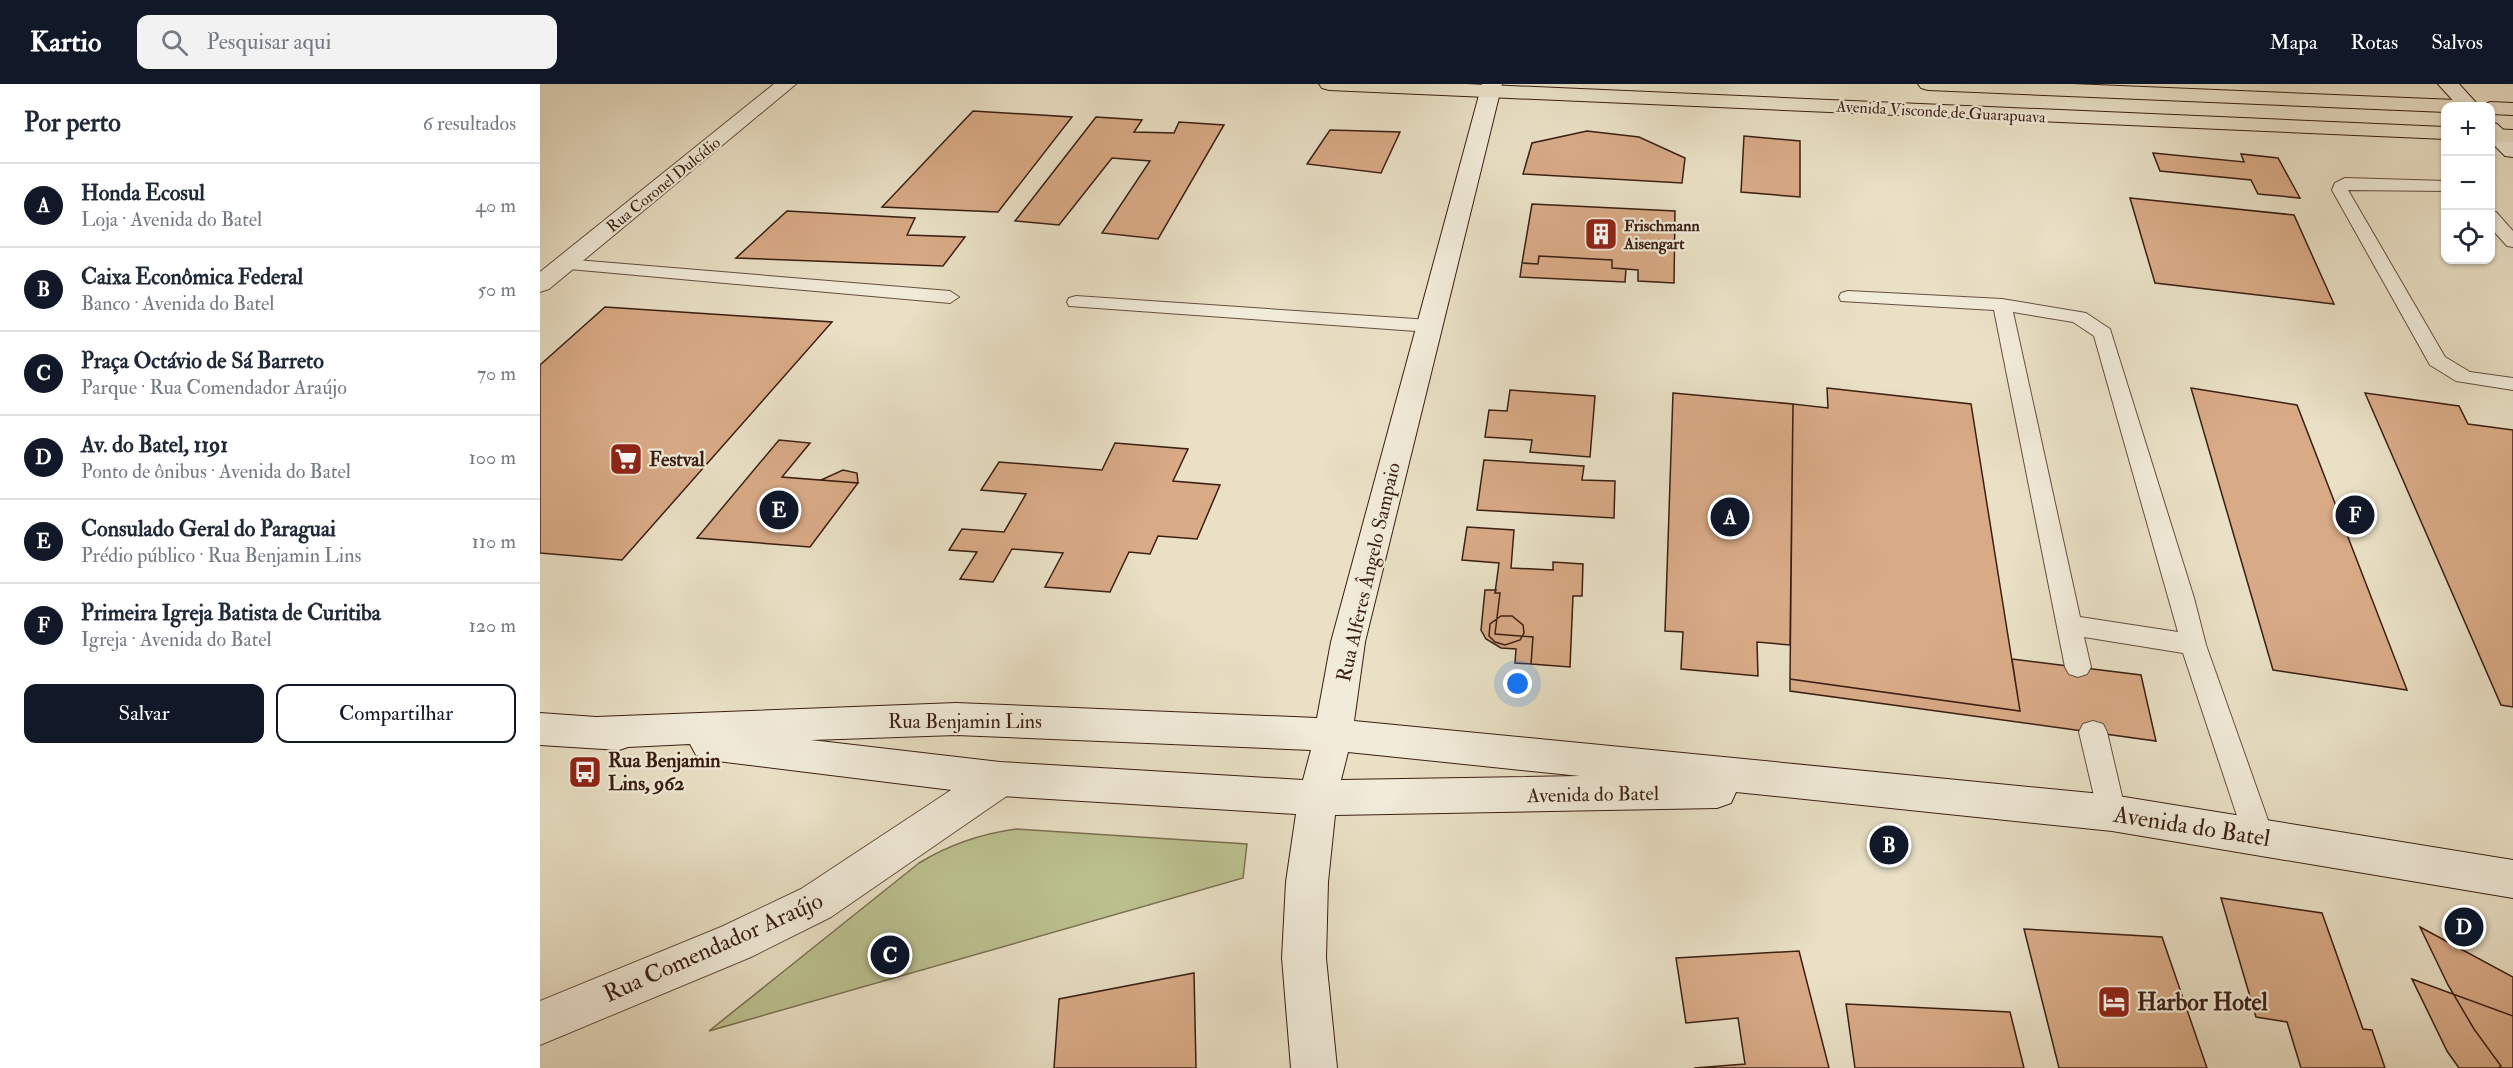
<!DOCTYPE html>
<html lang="pt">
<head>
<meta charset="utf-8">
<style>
  body { margin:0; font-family:"IM FELL Double Pica",serif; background:#f2f2f3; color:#1f2937 }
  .controls { position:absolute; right:18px; top:18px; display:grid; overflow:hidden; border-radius:12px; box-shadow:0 2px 4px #0004 }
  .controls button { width:54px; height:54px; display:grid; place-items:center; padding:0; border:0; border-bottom:2px solid #e0e1e3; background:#fff; color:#1f2937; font:30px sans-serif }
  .you { position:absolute; left:978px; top:600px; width:21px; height:21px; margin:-15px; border:4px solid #fff; border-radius:50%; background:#1a73e8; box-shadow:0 0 0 9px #1a73e833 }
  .badge { display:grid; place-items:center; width:39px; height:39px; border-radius:50%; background:#111827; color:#fff; font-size:20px; font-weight:700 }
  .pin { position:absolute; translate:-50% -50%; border:3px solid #fff; box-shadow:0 2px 6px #0006 }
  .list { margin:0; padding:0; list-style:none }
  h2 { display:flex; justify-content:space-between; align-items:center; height:78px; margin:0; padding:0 24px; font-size:26px }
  h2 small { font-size:20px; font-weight:400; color:#747a83 }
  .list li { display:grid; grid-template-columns:39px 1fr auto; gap:18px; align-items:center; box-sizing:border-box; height:84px; padding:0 24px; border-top:2px solid #e0e1e3 }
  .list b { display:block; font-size:22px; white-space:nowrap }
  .list p { margin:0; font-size:20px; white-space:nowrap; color:#747a83 }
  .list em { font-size:20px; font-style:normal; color:#747a83 }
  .actions { display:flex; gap:12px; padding:18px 24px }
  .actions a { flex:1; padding:14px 0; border:2px solid #111827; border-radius:12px; text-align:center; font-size:21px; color:#111827 }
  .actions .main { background:#111827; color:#fff }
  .icon { flex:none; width:33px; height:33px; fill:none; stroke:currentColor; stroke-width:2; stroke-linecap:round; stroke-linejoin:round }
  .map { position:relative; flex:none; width:1973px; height:984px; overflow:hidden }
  header { display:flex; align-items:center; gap:36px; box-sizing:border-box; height:84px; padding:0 30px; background:#111827; color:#fff }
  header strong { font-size:28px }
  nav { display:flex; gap:33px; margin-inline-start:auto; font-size:21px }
  .search { width:420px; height:54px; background:#f2f2f3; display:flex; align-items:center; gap:15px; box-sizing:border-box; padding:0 21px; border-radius:12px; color:#747a83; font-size:22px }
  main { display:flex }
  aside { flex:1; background:#fff }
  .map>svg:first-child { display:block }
</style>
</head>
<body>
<header>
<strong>Kartio</strong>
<div class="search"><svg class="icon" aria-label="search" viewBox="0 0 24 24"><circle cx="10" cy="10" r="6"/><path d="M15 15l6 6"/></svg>Pesquisar aqui</div>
<nav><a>Mapa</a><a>Rotas</a><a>Salvos</a></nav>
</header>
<main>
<aside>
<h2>Por perto<small>6 resultados</small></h2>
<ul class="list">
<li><span class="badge">A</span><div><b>Honda Ecosul</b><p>Loja · Avenida do Batel</p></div><em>40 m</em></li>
<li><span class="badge">B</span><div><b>Caixa Econômica Federal</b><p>Banco · Avenida do Batel</p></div><em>50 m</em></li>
<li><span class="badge">C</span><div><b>Praça Octávio de Sá Barreto</b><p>Parque · Rua Comendador Araújo</p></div><em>70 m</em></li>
<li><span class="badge">D</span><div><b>Av. do Batel, 1191</b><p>Ponto de ônibus · Avenida do Batel</p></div><em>100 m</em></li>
<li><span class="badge">E</span><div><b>Consulado Geral do Paraguai</b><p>Prédio público · Rua Benjamin Lins</p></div><em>110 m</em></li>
<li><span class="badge">F</span><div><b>Primeira Igreja Batista de Curitiba</b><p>Igreja · Avenida do Batel</p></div><em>120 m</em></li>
</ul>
<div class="actions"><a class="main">Salvar</a><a>Compartilhar</a></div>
</aside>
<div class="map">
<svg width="1973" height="984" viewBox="0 0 1973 984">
  <rect width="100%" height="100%" fill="#e9e0c5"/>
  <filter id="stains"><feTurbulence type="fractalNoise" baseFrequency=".00333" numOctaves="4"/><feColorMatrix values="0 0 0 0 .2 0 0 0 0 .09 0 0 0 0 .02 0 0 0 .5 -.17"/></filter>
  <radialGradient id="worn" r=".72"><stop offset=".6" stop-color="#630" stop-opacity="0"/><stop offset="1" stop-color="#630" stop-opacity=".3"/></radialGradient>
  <path fill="#bcc190" stroke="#7c7052" stroke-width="1.5" d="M476 745 707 760 703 794 169 947 379 779C410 760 440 750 476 745Z"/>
  <path fill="#d8aa86" stroke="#3b1f13" stroke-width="1.5" d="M433 27 532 33 458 128 342 123Z
    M556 33 602 36 594 48 634 49 639 38 684 41 618 155 562 149 610 77 572 74 519 141 475 137Z
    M790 46 860 48 841 89 767 80Z
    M1047 47 1099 53 1145 74 1142 99 983 90 992 59Z
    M1204 52 1260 57V113L1201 108Z
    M1613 69 1704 78 1701 70 1738 74 1760 114 1718 110 1711 96 1620 87Z
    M1590 114 1754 131 1794 220 1615 199Z
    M992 120 1135 127 1134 199 1098 197V186L1072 184V176L999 172 998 180 982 179Z
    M247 127 375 134 367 151 425 153 403 182 196 174Z
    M999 172 1072 176V184L1086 185 1085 198 980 193 982 179 998 180Z
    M65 223 292 238 82 476 0 469V281Z
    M1287 304 1431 320 1480 627 1250 595 1253 320 1288 324Z
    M1651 304 1757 321 1867 606 1733 586Z
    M970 306 1055 312 1050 373 990 368 992 356 945 353 949 326 967 327Z
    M1133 309 1253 320 1250 561 1217 558 1218 592 1141 585 1143 548 1125 547Z
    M1825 309 1919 322 1928 340 1973 346V623L1961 621Z
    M239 356 270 359 242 393 318 399 270 463 157 454Z
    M575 359 648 365 633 397 680 401 657 455 618 452 610 470 589 468 570 508 505 503 523 469 472 465 453 498 420 495 437 468 409 466 422 445 464 448 486 410 441 406 459 378 562 386Z
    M944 376 1044 382 1042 396 1075 397 1074 434 937 426Z
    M303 386 317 389 318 399 281 396Z
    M927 443 974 446 971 484 1013 486V478L1043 480 1042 512H1033L1030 583 991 580 993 553 955 550 960 509H955L959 479 922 476Z
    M945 506H956L955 509H960L955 550 993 553 991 580 975 579 976 565 961 564 946 555 941 546Z
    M961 532H972L983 541 984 549 980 556 965 561 955 558 949 552 950 540Z
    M1472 575 1601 591 1616 657 1250 607V595L1480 627Z
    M1681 814 1782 829 1823 945 1832 946 1845 984H1761L1747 938 1716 933Z
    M1880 843 1973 893V984H1958L1961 982 1934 945 1908 901Z
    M1484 845 1622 853 1667 984H1519Z
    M1259 867 1289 984H1154L1205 980 1198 934 1146 939 1136 874Z
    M654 889 656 984H514L519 915Z
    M1872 895 1973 932V984H1919L1907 967Z
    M1306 920 1470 928 1484 984H1315Z"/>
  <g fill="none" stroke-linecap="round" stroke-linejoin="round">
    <defs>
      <path id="service" d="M1805 94 1906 97V107L1808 106 1905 273 1930 288 1973 294V306L1916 297 1890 281 1792 106 1795 99Z
        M1950 127 1956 128 1973 147V163L1967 162 1950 143Z
        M24 175 410 207 419 213 410 219 18 184 15 180Z
        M1308 207 1462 215 1546 229 1570 245 1654 514 1666 561 1734 753 1729 762 1719 766 1709 762 1704 753 1643 569 1544 553 1551 583 1547 590 1538 593 1529 590 1525 583 1454 226 1301 217 1299 213 1301 209ZM1473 228 1533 238 1554 252 1638 548 1540 533Z
        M536 212 890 236 900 242 890 248 529 222 527 218 529 214Z
        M1553 637 1563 640 1567 648 1586 729 1582 738 1572 742 1562 738 1558 729 1539 648 1543 640Z"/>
      <path id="tertiary" d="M234 0H256L9 205 0 208V188Z
        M460 678 474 683 479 695 474 707 291 833 211 873 0 961V917L181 843 261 805 446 683Z"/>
      <path id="secondary" d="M942 0H962L825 558 814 637 1572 711 1973 776V814L1572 747 1196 708 1191 719 1177 724 795 731 788 798 786 874 797 984H751L742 874 746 798 756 730 460 712 169 676 156 671 150 660 88 663 79 666 0 661V629L56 633 416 619 777 634 791 558ZM416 651 771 666 763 696 460 678 271 656ZM808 668 1040 692 801 696Z
        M1898 0H1919L1939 22H1918Z
        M1950 38 1957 40 1973 55V73L1965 72 1950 57Z"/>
      <path id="primary" d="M779 0H926L1906 43V55L789 6 782 4Z
        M1378 0H1532L1916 16 1923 18 1926 22H1906V28L1388 6 1381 4Z
        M1950 18 1973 19V31L1950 30V22H1941Z
        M1950 45 1973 46V58L1950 57Z"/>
    </defs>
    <use href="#service" stroke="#664f40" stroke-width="2"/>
    <use href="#tertiary" stroke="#664f40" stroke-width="2"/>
    <use href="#secondary" stroke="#3b1f13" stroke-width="2"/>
    <use href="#primary" stroke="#3b1f13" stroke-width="2"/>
    <use href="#service" fill="#f1ebd9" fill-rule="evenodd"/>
    <use href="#tertiary" fill="#f1ebd9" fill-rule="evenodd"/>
    <use href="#secondary" fill="#f1ebd9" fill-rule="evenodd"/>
    <use href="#primary" fill="#e9e0c5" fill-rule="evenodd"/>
  </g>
  <defs>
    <symbol id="building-square" viewBox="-11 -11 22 22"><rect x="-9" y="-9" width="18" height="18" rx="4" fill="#8f2418" stroke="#f1ebd9"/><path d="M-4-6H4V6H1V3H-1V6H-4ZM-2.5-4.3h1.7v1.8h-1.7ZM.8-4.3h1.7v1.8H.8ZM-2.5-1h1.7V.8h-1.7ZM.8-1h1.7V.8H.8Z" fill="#fff"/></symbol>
    <symbol id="supermarket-square" viewBox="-11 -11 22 22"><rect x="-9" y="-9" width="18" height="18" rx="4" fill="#8f2418" stroke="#f1ebd9"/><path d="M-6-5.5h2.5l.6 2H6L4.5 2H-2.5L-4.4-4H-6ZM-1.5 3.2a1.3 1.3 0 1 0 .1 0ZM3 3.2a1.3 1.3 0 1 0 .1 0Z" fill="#fff"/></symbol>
    <symbol id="bus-square" viewBox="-11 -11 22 22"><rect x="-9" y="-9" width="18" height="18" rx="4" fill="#8f2418" stroke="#f1ebd9"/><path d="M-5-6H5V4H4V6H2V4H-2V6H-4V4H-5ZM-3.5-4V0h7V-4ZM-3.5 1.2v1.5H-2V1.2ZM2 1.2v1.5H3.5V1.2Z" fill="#fff"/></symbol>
    <symbol id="hotel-square" viewBox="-11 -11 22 22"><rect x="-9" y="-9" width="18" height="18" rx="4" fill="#8f2418" stroke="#f1ebd9"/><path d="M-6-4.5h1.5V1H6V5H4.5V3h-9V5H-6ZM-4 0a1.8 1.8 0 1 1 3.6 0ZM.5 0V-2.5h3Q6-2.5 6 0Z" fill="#fff"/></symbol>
  </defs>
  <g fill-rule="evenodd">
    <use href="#building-square" x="1042" y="131" width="38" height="38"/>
    <use href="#supermarket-square" x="67" y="356" width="38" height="38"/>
    <use href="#bus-square" x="26" y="669" width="38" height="38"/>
    <use href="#hotel-square" x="1555" y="899" width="38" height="38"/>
  </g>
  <g text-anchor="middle" stroke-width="4.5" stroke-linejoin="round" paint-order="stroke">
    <g font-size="16" fill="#3b1f13" stroke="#f1ebd9">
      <text transform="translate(1401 27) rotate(3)" y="6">Avenida Visconde de Guarapuava</text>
      <text transform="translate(123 100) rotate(-39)" y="6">Rua Coronel Dulcídio</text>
    </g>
    <g font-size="16" font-weight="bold" fill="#3b1f13" stroke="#f1ebd9" text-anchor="start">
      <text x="1084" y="147">Frischmann<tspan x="1084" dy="18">Aisengart</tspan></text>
    </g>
    <g font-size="20" font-weight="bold" fill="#3b1f13" stroke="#f1ebd9" text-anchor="start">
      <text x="109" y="382">Festval</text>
      <text x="68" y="683">Rua Benjamin<tspan x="68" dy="23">Lins, 962</tspan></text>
    </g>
    <g font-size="20" fill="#3b1f13" stroke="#f1ebd9">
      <text transform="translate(828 488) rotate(-77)" y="7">Rua Alferes Ângelo Sampaio</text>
      <text x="425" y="644">Rua Benjamin Lins</text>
      <text transform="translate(1053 710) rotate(-1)" y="7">Avenida do Batel</text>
    </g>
    <g font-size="24" fill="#3b1f13" stroke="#f1ebd9">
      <text transform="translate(1652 742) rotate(9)" y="8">Avenida do Batel</text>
      <text transform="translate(173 863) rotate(-24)" y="8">Rua Comendador Araújo</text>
    </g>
    <g font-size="24" font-weight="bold" fill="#3b1f13" stroke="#f1ebd9" text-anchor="start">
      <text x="1597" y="926">Harbor Hotel</text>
    </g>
  </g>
  <rect width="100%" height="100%" filter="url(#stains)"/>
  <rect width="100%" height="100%" fill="url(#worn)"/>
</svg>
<div class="controls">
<button>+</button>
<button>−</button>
<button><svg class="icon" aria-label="locate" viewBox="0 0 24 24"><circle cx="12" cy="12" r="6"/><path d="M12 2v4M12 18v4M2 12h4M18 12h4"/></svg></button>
</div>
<div class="you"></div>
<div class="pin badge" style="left:1190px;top:433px">A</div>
<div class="pin badge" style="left:1349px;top:761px">B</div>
<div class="pin badge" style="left:350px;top:871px">C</div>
<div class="pin badge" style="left:1924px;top:843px">D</div>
<div class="pin badge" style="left:239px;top:426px">E</div>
<div class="pin badge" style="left:1815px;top:431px">F</div>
</div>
</main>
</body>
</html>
